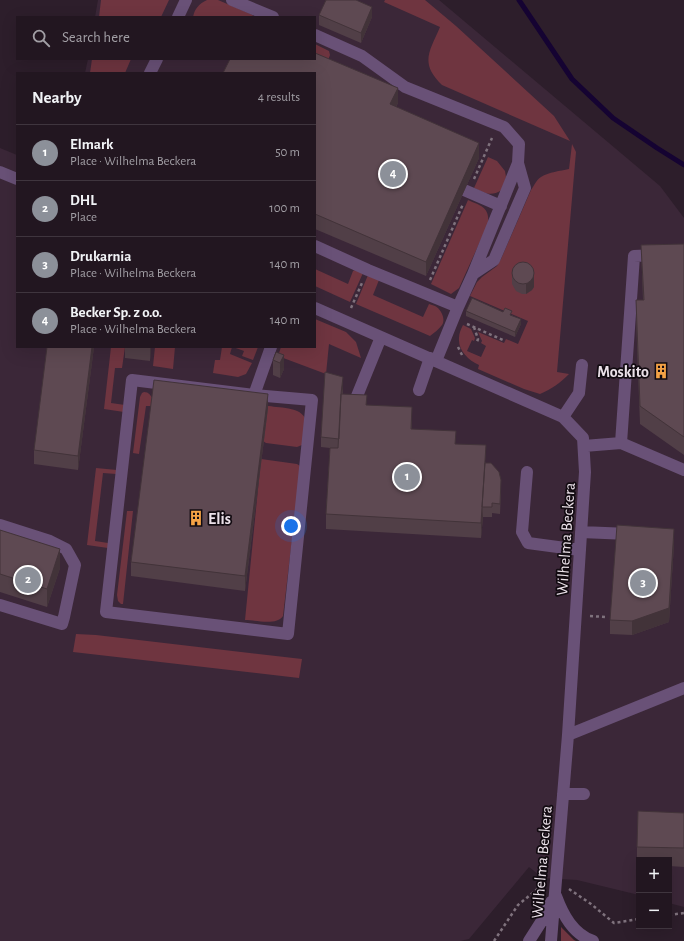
<!DOCTYPE html>
<html lang="en">
<head>
<meta charset="utf-8">
<style>
  body { margin:0; font-family:"Alegreya Sans",sans-serif; background:#2a1f29; color:#f1f3f6 }
  .controls { position:absolute; right:12px; bottom:12px; display:grid; overflow:hidden; border-radius:0px; box-shadow:0 4px 16px #0002 }
  .controls button { width:36px; height:36px; display:grid; place-items:center; padding:0; border:0; border-bottom:1px solid #3f353e; background:#221620; color:#f1f3f6; font:20px sans-serif }
  .you { position:absolute; left:291px; top:526px; width:14px; height:14px; margin:-10px; border:3px solid #fff; border-radius:50%; background:#1a73e8; box-shadow:0 0 0 6px #1a73e833 }
  .badge { display:grid; place-items:center; width:26px; height:26px; border-radius:50%; background:#8c9099; color:#fff; font-size:13px; font-weight:700 }
  .pin { position:absolute; translate:-50% -50%; border:2px solid #fff; box-shadow:0 1px 4px #0006 }
  .list { margin:0; padding:0; list-style:none }
  h2 { display:flex; justify-content:space-between; align-items:center; height:52px; margin:0; padding:0 16px; font-size:17px }
  h2 small { font-size:13px; font-weight:400; color:#a29fa5 }
  .list li { display:grid; grid-template-columns:26px 1fr auto; gap:12px; align-items:center; box-sizing:border-box; height:56px; padding:0 16px; border-top:1px solid #3f353e }
  .list b { display:block; font-size:15px; white-space:nowrap }
  .list p { margin:0; font-size:13px; white-space:nowrap; color:#a29fa5 }
  .list em { font-size:13px; font-style:normal; color:#a29fa5 }
  .icon { flex:none; width:22px; height:22px; fill:none; stroke:currentColor; stroke-width:2; stroke-linecap:round; stroke-linejoin:round }
  .map { position:relative; flex:none; width:684px; height:941px; overflow:hidden }
  .search { position:absolute; background:#221620; box-shadow:0 4px 16px #0002; left:16px; top:16px; width:300px; height:44px; display:flex; align-items:center; gap:10px; box-sizing:border-box; padding:0 14px; border-radius:0px; color:#a29fa5; font-size:15px }
  .panel { position:absolute; background:#221620; box-shadow:0 4px 16px #0002; left:16px; top:72px; width:300px; height:276px; border-radius:0px }
  .map>svg:first-child { display:block }
</style>
</head>
<body>
<div class="map">
<svg width="684" height="941" viewBox="0 0 684 941">
  <rect width="100%" height="100%" fill="#2d1e2b"/>
  <path fill="#3b2738" d="M98 0H439L660 186 684 218V907L669 903V860H639V895L577 880 543 878 529 867 469 939 460 941H0V148L17 155V347H315V73H85L88 59H315V17H95Z"/>
  <path fill="#6f3540" d="M101 0H169L161 17H99Z
    M207 0H218L253 15 252 17H193C195 8 199 4 207 0Z
    M385 0H425L456 26 554 116 570 141 442 85C419 63 430 51 440 27L384 2Z
    M315 44 329 51 330 55 326 66 315 59Z
    M92 59H131L125 73H90Z
    M572 144 576 152 557 372 569 374C560 383 552 389 540 394L524 389 478 369 479 365C468 360 458 350 459 338 459 333 461 329 463 325L471 329 475 338 474 341 472 340 467 351 481 357 486 346 481 343 482 341 478 332 504 343 506 339 518 344 528 321 470 296 477 282 482 277 497 266 501 259 531 190C534 186 536 180 541 177 549 172 560 171 569 169Z
    M488 157 497 161 505 171 506 177 502 190C490 197 485 193 474 188Z
    M468 200C481 206 490 207 488 224L459 288 451 294 431 284Z
    M315 269 348 284 353 271 355 270 363 273 350 302 315 286Z
    M368 275 379 280 373 295 423 317 429 304C431 305 433 305 435 306 441 309 446 319 442 325 439 329 434 333 430 336L356 304Z
    M315 319 346 332 356 342 361 358 329 344 326 374 278 356 281 347H315Z
    M111 347H125L122 368H115L111 403 125 405 124 412 104 409Z
    M155 347H175L173 369 153 366Z
    M222 347H232L230 354 252 363 246 374 238 377 213 373 215 360H220Z
    M233 347H258L253 360 242 356 244 351Z
    M144 392C149 392 150 395 153 399L152 406H146L139 454 133 453 140 397 142 393Z
    M269 406C280 408 306 407 306 423 305 430 303 437 302 445L297 447 266 443 263 441 267 413 256 411 260 407Z
    M261 459 297 464 300 466V471L283 616C277 626 255 620 245 620Z
    M96 468 117 470 116 474 103 473 95 541 108 543V548L87 545Z
    M127 511H133L123 604H121L118 601 117 595Z
    M76 634 96 635 302 659 299 678 73 652Z
    M561 927 574 940 576 941H561Z"/>
  <g fill="none" stroke-linecap="round" stroke-linejoin="round">
    <path stroke="#150332" stroke-width="5" d="M519 0 572 79 613 118 657 148 684 165"/>
    <path stroke="#7f727d" stroke-width="2.5" stroke-dasharray="3 3" stroke-linecap="butt" d="M474 179 492 138
      M430 280 463 204
      M351 308 362 283
      M467 324 505 341
      M474 327 478 339 477 342
      M458 347 463 357
      M590 616 605 617
      M569 889 591 904 614 923 639 919
      M669 915 684 913
      M494 941 518 905 541 886"/>
    <path stroke="#695177" stroke-width="12" d="M232 0 273 17
      M178 17 186 0
      M315 35 362 56 405 87 504 127 519 144 518 163 473 274 458 307 436 361
      M150 73 157 59
      M0 172 17 179
      M464 190 501 206
      M315 246 368 270 458 307
      M473 274 494 260 525 188 518 163
      M315 308 563 417 583 438 585 472 568 735 551 941
      M132 380 254 395 312 400 288 634 106 612Z
      M419 390 430 358
      M254 395 271 347
      M357 396 381 337
      M563 417 579 393 582 365
      M621 443 634 256 657 255
      M584 446 621 443 684 470
      M527 472 522 532 528 543 580 550
      M0 525 50 541 66 549 75 565 64 617 62 624 0 605
      M581 532 629 534
      M568 735 684 688
      M563 794H584
      M556 896C563 915 573 934 593 941
      M529 941 543 919 551 902"/>
  </g>
  <path fill="#513f47" d="M319 15 372 17 361 43 319 25Z
    M315 73 398 103 396 107 479 158 426 276 315 229Z
    M684 244V455L640 424 636 318V300H643L641 245Z
    M512 274 534 283V287L532 290 526 294H522L516 291 512 284Z
    M466 311 512 315 521 324 515 337 466 316Z
    M94 347 78 470 34 464V450Z
    M125 347H151L150 361 125 358Z
    M276 352 284 369 280 378 273 375V360Z
    M343 387V394L367 405 412 421V429L456 444 486 463 501 490 500 514 492 513V517H483L481 538 326 529V514L330 448 321 447V437Z
    M268 408 245 591 131 576V562Z
    M0 530 60 568 47 607 0 592Z
    M674 544 669 622 632 635 610 634V620Z
    M684 813V867L669 866V860H639V866H637V847Z"/>
  <path fill="#423339" d="M372 7V17L361 43V33Z
    M398 88V103L390 118V104Z
    M479 143V158L426 276V262Z
    M534 273V287L532 290 526 294V284Z
    M521 319V324L515 337V332Z
    M92 347H94L78 470V456Z
    M150 347H151L150 361Z
    M284 355V369L280 378V363Z
    M343 377V387L341 408V398Z
    M268 394V408L245 591V576Z
    M412 407V421L411 443V429Z
    M482 507 483 517 481 538V523Z
    M674 529V544L669 622 632 635V621Z
    M60 549V568L47 607V589Z"/>
  <path fill="#5e4952" stroke="#423339" d="M326 0H356L372 7 361 33 319 15Z
    M315 53 398 88 390 104 479 143 426 262 315 214V73H223L230 59H315Z
    M684 244V437L640 406 636 300H644L641 245Z
    M512 273a11 11 0 1 1 22 0a11 11 0 1 1-22 0Z
    M472 298 503 312 505 308 512 311 510 315 521 319 515 332 466 311Z
    M47 347H92L78 456 34 450Z
    M276 352 284 355 280 363 273 360Z
    M325 372 343 377 341 394 339 439 321 437Z
    M154 380 268 394 245 576 131 562Z
    M341 394 367 395 366 405 412 407 411 429 456 431 455 444 486 445 481 523 326 514 330 448H338Z
    M485 463H491L499 472 501 480 500 504 492 503V507H482Z
    M617 525 674 529 669 608 632 621 610 620Z
    M0 530 60 549 47 589 0 574Z
    M638 811 684 813V848L637 847Z"/>
  <defs>
    <symbol id="building-bare" viewBox="-9 -9 18 18"><path d="M-4-6H4V6H1V3H-1V6H-4ZM-2.5-4.3h1.7v1.8h-1.7ZM.8-4.3h1.7v1.8H.8ZM-2.5-1h1.7V.8h-1.7ZM.8-1h1.7V.8H.8Z" fill="#f5a346" stroke="#120b11" stroke-width="2.5" paint-order="stroke"/></symbol>
  </defs>
  <g fill-rule="evenodd">
    <use href="#building-bare" x="650" y="360" width="22" height="22"/>
    <use href="#building-bare" x="185" y="507" width="22" height="22"/>
  </g>
  <g text-anchor="middle" stroke-width="3.5" stroke-linejoin="round" paint-order="stroke">
    <g font-size="16" font-weight="bold" fill="#ebe1e9" stroke="#120b11" text-anchor="end">
      <text x="649" y="377">Moskito</text>
      <text x="208" y="524" text-anchor="start">Elis</text>
    </g>
    <g font-size="16" fill="#ebe1e9" stroke="#120b11">
      <text transform="translate(565 539) rotate(-86)" y="6">Wilhelma Beckera</text>
      <text transform="translate(541 862) rotate(-85)" y="6">Wilhelma Beckera</text>
    </g>
  </g>
</svg>
<div class="controls">
<button>+</button>
<button>−</button>
</div>
<div class="you"></div>
<div class="pin badge" style="left:407px;top:477px">1</div>
<div class="pin badge" style="left:28px;top:580px">2</div>
<div class="pin badge" style="left:643px;top:583px">3</div>
<div class="pin badge" style="left:393px;top:174px">4</div>
<div class="search"><svg class="icon" aria-label="search" viewBox="0 0 24 24"><circle cx="10" cy="10" r="6"/><path d="M15 15l6 6"/></svg>Search here</div>
<section class="panel">
<h2>Nearby<small>4 results</small></h2>
<ul class="list">
<li><span class="badge">1</span><div><b>Elmark</b><p>Place · Wilhelma Beckera</p></div><em>50 m</em></li>
<li><span class="badge">2</span><div><b>DHL</b><p>Place</p></div><em>100 m</em></li>
<li><span class="badge">3</span><div><b>Drukarnia</b><p>Place · Wilhelma Beckera</p></div><em>140 m</em></li>
<li><span class="badge">4</span><div><b>Becker Sp. z o.o.</b><p>Place · Wilhelma Beckera</p></div><em>140 m</em></li>
</ul>
</section>
</div>
</body>
</html>
